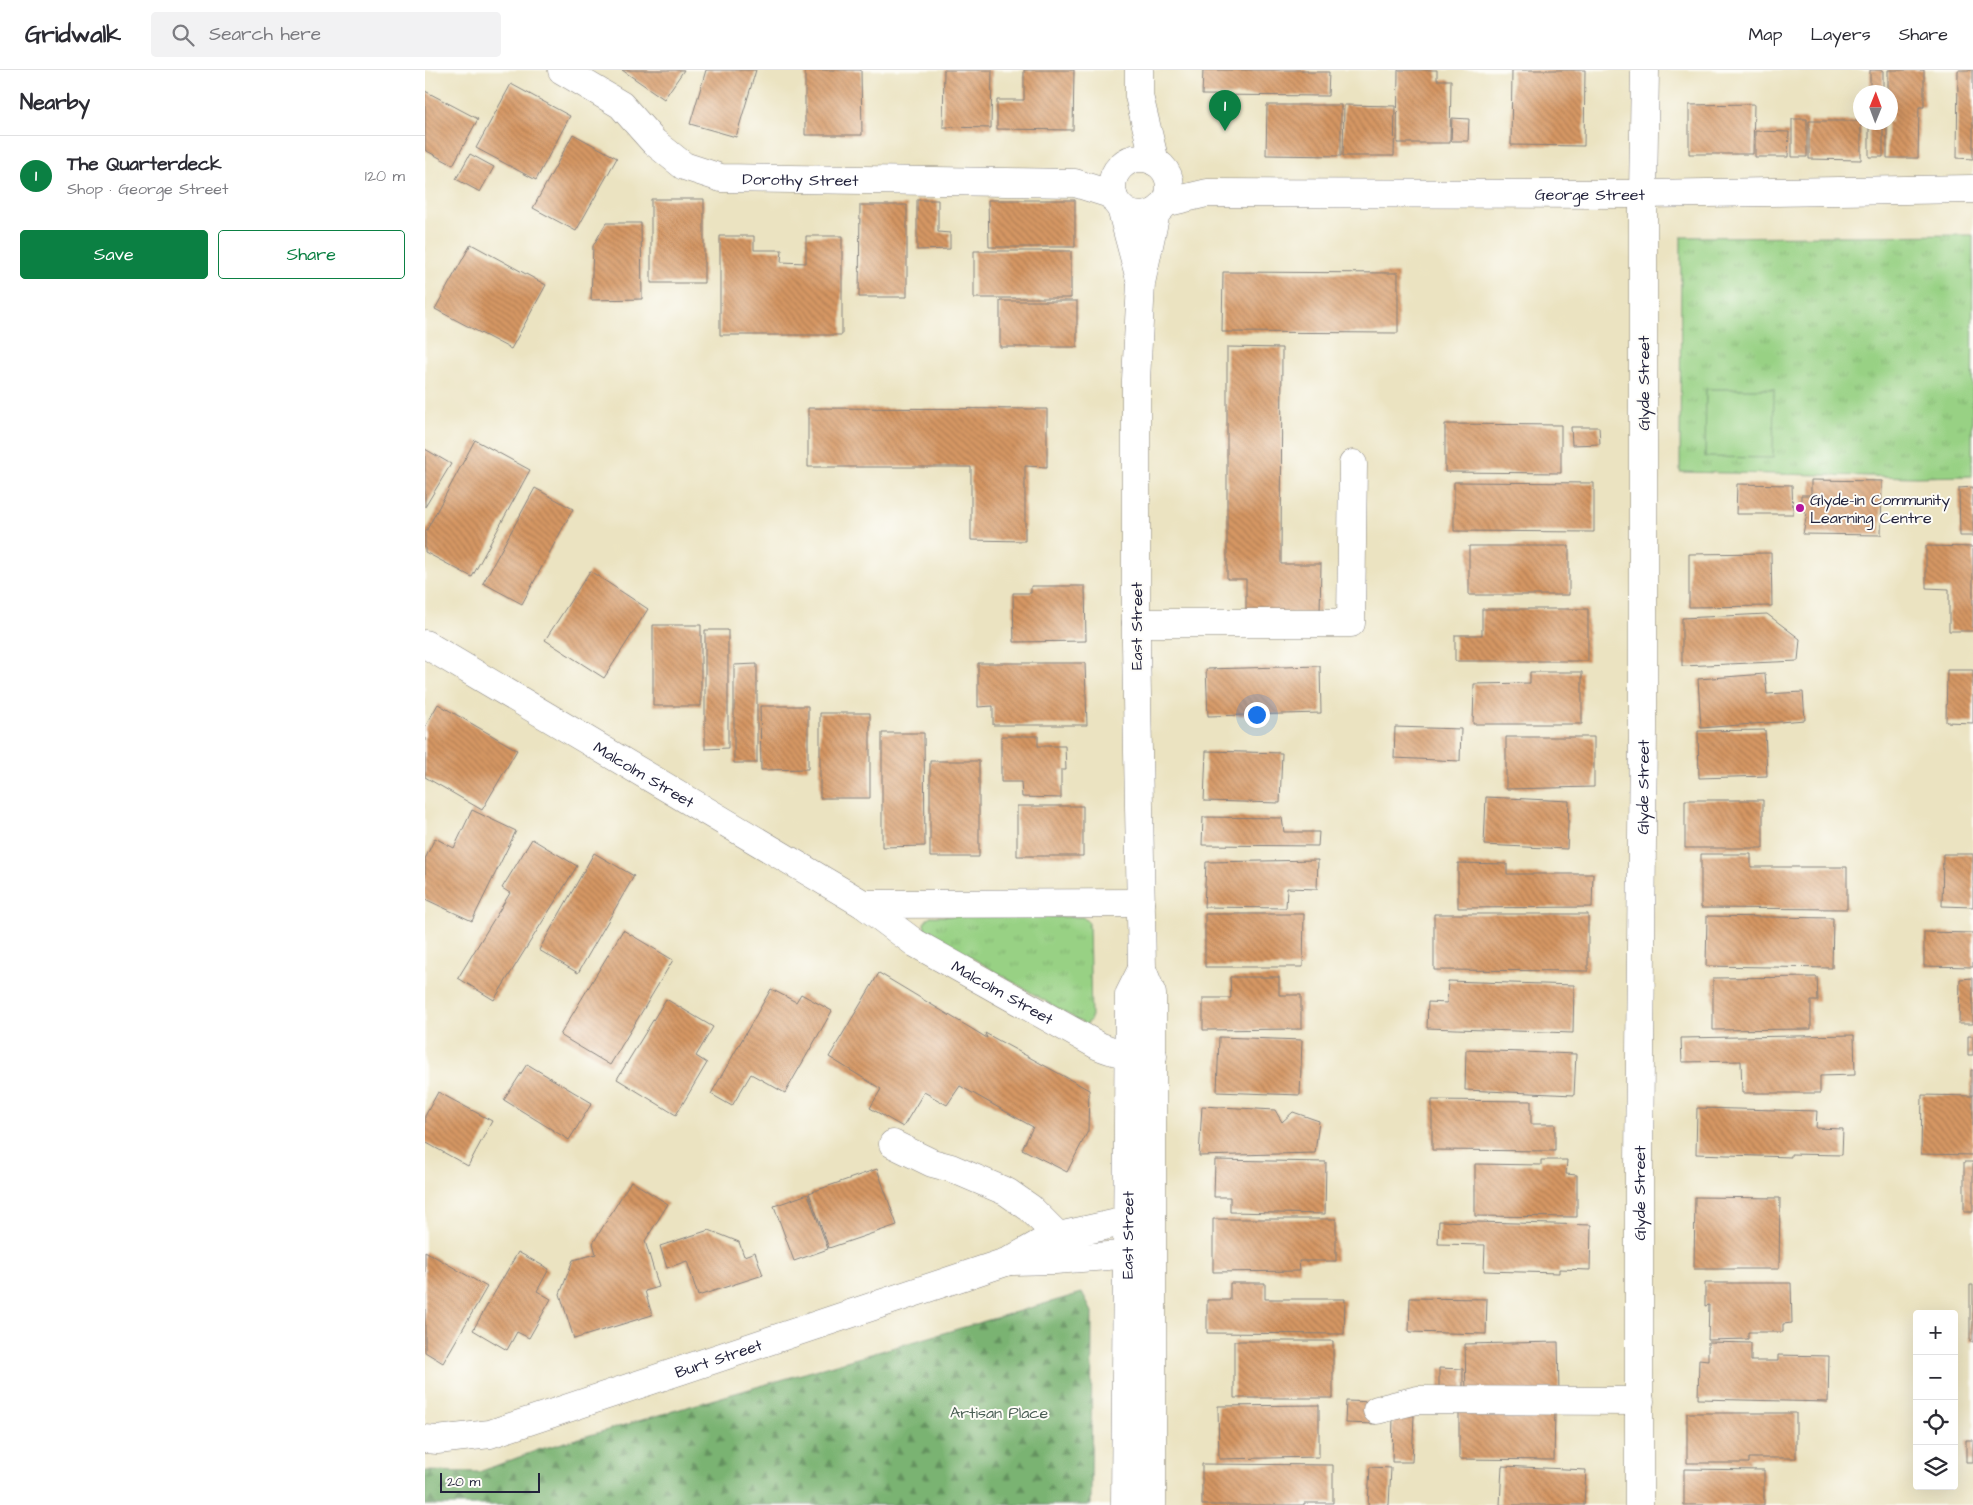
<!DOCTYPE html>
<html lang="en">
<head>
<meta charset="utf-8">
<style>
  body { margin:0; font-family:"Architects Daughter",sans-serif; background:#f2f2f3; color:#2b2b33 }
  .controls { position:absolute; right:15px; bottom:15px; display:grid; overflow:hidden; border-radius:5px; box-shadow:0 5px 20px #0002 }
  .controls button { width:45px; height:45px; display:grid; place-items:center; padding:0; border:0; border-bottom:1px solid #e1e1e2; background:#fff; color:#2b2b33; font:25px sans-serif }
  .compass { position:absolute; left:1428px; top:15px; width:45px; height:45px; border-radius:50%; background:#fff; box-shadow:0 5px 20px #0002; rotate:1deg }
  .scale { position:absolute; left:15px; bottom:12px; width:100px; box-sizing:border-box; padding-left:5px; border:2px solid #22223b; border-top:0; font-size:14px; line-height:18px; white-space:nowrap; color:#22223b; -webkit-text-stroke:4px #fdfcf7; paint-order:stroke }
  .you { position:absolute; left:831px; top:644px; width:18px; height:18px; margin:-12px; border:4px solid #fff; border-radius:50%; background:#1a73e8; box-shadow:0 0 0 8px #1a73e833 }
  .badge { display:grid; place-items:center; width:32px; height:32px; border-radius:50%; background:#0b8043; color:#fff; font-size:16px; font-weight:700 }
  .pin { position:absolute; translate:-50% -41px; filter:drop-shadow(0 1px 2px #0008) }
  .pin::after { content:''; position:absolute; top:26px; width:18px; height:15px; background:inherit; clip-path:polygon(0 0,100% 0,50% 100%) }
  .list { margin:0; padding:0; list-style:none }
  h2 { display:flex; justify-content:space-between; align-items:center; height:65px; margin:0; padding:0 20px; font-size:21px }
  h2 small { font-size:16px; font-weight:400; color:#7c7c81 }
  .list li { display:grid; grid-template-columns:32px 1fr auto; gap:15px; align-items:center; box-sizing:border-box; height:80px; padding:0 20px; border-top:1px solid #e1e1e2 }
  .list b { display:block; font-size:19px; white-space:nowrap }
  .list p { margin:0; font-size:16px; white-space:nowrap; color:#7c7c81 }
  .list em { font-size:16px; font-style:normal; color:#7c7c81 }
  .actions { display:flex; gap:10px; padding:15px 20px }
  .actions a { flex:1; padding:11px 0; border:1px solid #0b8043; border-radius:5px; text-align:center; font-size:18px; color:#0b8043 }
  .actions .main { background:#0b8043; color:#fff }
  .icon { flex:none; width:28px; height:28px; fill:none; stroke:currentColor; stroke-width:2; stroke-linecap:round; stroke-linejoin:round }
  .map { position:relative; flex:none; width:1548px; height:1435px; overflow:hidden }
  header { display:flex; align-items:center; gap:30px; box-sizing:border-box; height:70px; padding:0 25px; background:#fff; border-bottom:1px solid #e1e1e2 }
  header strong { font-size:24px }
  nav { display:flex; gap:28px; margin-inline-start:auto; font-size:18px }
  .search { width:350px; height:45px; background:#f2f2f3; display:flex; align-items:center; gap:12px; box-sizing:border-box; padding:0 18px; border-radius:5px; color:#7c7c81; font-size:19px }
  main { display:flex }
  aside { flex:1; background:#fff }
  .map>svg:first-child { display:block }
</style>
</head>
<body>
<header>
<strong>Gridwalk</strong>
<div class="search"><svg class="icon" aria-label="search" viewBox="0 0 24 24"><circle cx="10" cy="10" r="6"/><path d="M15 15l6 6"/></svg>Search here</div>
<nav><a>Map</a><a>Layers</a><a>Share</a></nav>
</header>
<main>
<aside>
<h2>Nearby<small></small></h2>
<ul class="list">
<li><span class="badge">1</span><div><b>The Quarterdeck</b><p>Shop · George Street</p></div><em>120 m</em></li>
</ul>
<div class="actions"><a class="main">Save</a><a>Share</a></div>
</aside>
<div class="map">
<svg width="1548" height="1435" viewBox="0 0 1548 1435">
  <defs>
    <pattern id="grass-tufts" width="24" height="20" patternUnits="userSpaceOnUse" patternTransform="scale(1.25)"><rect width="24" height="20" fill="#98d184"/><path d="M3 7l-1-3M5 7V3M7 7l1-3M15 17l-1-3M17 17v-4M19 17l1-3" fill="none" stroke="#83b373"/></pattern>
    <pattern id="forest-firs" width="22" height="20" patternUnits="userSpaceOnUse" patternTransform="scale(1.25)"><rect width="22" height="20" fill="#7ab372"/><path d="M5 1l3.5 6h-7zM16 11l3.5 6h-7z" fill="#64915f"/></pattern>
    <pattern id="building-back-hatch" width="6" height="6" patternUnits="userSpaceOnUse" patternTransform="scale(1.25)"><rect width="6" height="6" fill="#d69763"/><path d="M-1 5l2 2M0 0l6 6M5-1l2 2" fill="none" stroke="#ad7b53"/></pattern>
  </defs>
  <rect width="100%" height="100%" fill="#fdfcf7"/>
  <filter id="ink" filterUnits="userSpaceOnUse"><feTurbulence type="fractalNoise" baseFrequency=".02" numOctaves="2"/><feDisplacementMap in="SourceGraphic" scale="10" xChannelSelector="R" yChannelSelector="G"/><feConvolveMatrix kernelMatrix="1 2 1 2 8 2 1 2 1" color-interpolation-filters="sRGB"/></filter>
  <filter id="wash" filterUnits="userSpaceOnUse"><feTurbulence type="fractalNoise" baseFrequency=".0096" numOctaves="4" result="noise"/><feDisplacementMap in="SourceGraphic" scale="20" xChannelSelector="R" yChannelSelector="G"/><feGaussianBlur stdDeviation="1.12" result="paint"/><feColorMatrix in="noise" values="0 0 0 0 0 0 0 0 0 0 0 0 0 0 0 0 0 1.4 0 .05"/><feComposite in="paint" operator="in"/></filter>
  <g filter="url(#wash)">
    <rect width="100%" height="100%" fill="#ebe3c1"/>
    <path fill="url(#grass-tufts)" stroke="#5d7a60" d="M1548 165 1547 406 1491 407 1255 402 1256 167Z
      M505 846 658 847 664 853 666 949 661 955 505 863 500 859 499 853Z"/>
    <path fill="url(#forest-firs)" stroke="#4e6a56" d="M657 1223 667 1242 666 1435H0V1401L54 1402 113 1380Z"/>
    <path fill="#98d184" stroke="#5d7a60" d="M1281 319H1349L1348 388 1280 387Z"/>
    <g id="blocks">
      <path fill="url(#building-back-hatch)" d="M197 0H259L239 29Z
        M281 0H331L311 67 265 54Z
        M380 0H436L437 65H380Z
        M519 0H567L566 58 518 57Z
        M599 0H649L648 60 572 59V30H599Z
        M778 0H882V2H904L903 26 777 25Z
        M973 0H1012V10H1026L1025 73H972Z
        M1087 0H1160L1159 76 1086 75Z
        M1445 0H1458V22H1445Z
        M1463 0H1499V37H1494L1493 88H1462V52H1466V22H1463Z
        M1533 0H1548V89L1532 88Z
        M86 14 145 46 111 110 51 78Z
        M0 21 53 49 28 95 0 80Z
        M1329 34 1328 84H1264V35Z
        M842 35H916V86L841 85Z
        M919 35 970 36 969 86H918Z
        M1027 48 1044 49 1043 71H1026Z
        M1367 49H1382V87H1367Z
        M1384 51H1436V90L1384 89Z
        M1444 52H1458V87H1444Z
        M1330 61 1364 62 1363 87H1330Z
        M148 64 192 88 151 161 108 138Z
        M45 84 69 97 55 122 31 109Z
        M226 129H279V213H226Z
        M492 130H513V162L525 163V179L492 180Z
        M563 130H650V177H564Z
        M435 135H482V227H434Z
        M181 153H216L217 229 166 230 168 176Z
        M295 166H329V180H357L356 192 381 193V166H417V265H295Z
        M46 174 121 215 86 279 10 239Z
        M549 181H646V228H549Z
        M798 202 973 203V263L797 262Z
        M575 231H652V277H575Z
        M802 277 857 278 856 494H896L895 543 821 542V509H802Z
        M383 338 622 339V397L600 396V471L546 470V397H383Z
        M1020 354 1136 355V403L1020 402Z
        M1146 357H1174L1175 374 1147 375Z
        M50 370 105 400 47 507 0 482V463Z
        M0 379 26 394 0 437Z
        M1386 410 1457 411 1456 465 1378 464 1382 443 1376 440V425H1386Z
        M1029 412 1169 413V462L1029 461Z
        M1312 414 1367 415 1368 444H1311Z
        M1548 417V466H1535L1534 418Z
        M110 418 148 439 97 534 58 513Z
        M1044 476H1144V525H1044Z
        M1501 476 1548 477V561H1524V519L1501 518Z
        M1346 483 1347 536 1264 537V484Z
        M165 501 223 539 179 608 120 570Z
        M606 516H660L661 571 589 572 588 523H606Z
        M1057 539H1163V591H1030V565H1057Z
        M1342 544 1375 569 1373 591 1257 596V548Z
        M228 555H276V636H228Z
        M280 560H303V678L280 679Z
        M553 593H660L662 655H568V636L553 637Z
        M332 594V693H309V595Z
        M895 596 896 643 783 646 781 599Z
        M1522 600H1548V653L1521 652Z
        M1105 602H1157V654H1048L1049 614 1105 613Z
        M1340 604 1342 624 1378 622 1380 650 1276 658 1273 609Z
        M13 634 92 680 57 740 0 707V657Z
        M335 636H383V699L336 700Z
        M395 643H445V728H395Z
        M970 657 1036 659 1035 691 969 688Z
        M1340 660 1342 706 1274 708 1273 661Z
        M457 663H499L500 776 457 777Z
        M576 666H613V676H640L641 700H636V728L597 727 596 712H576Z
        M1081 667H1169V717L1081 719Z
        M781 681 857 683 855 733 779 731Z
        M505 691H554V787H505Z
        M1061 727 1144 731 1142 779 1059 775Z
        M1260 730H1338V778H1260Z
        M592 736H658V786H592Z
        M47 740 91 761 47 851 0 829V789L10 768 29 778Z
        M778 747 857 748 859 762H894L893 776 777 775Z
        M107 769 152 796 69 930 33 908 85 823 77 818Z
        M169 783 209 806 153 903 114 880Z
        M1276 784H1326V797H1422V839L1276 838Z
        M1518 784H1548V837L1517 836Z
        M893 790 892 819 862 818 861 838 779 837 781 792Z
        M1033 793 1082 794V804H1168L1167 837 1033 838Z
        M780 844H879L878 897H780Z
        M1009 844H1163V901L1009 900Z
        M1282 846 1408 848 1407 898 1281 896Z
        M198 860 248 890 185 995 135 965Z
        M1499 862 1548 863V897L1499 896Z
        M454 903 562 968 560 963 664 1020 663 1061 642 1102 597 1079 608 1057 535 1016 522 1035 499 1022 478 1057 445 1038 456 1019 404 987Z
        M805 907H854V925H876V959L778 960V928H806Z
        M1392 907 1393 931H1386V959L1288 960V908Z
        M1548 908V954H1534L1535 909Z
        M1023 911 1149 915 1148 963 1002 958 1003 932 1022 933Z
        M346 919 371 932 376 924 407 941 360 1023 326 1004 307 1036 286 1024Z
        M241 929 288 957 271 986 282 993 251 1045 192 1009Z
        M1429 965 1430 1005 1395 1006V1023H1317L1316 991 1257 992 1256 968Z
        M1543 966H1548V985H1543Z
        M794 967 877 970 875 1025 792 1022Z
        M1041 980 1151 984 1149 1025 1040 1020Z
        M102 994 167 1033 144 1070 79 1030Z
        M1546 1000H1548V1025H1546Z
        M13 1022 67 1051 43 1096 0 1072V1046Z
        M1497 1025 1548 1026V1085L1496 1084Z
        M1007 1030 1106 1031V1054H1130V1081L1007 1080Z
        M777 1036 850 1040 857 1052 868 1042 894 1051 890 1083 774 1086Z
        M1272 1038 1392 1041 1391 1058 1418 1059 1417 1085 1366 1084V1087L1271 1084Z
        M790 1090 901 1092 900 1144 805 1142V1127H789Z
        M1116 1090H1142L1141 1104 1152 1105V1147L1050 1146V1094L1116 1095Z
        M1539 1092H1548V1142H1539Z
        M452 1099 472 1155 404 1178 384 1123Z
        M206 1111 243 1134 220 1171 234 1217 220 1221 227 1245 149 1269 135 1224 148 1190 171 1184 168 1173Z
        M383 1124 403 1179 369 1191 349 1136Z
        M1270 1127 1355 1128 1354 1199H1269Z
        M788 1149H911V1191H874L875 1201 788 1202Z
        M1014 1151 1166 1155 1165 1200 1134 1199V1203L1059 1201 1060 1175 1013 1174Z
        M284 1160 314 1172 319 1186 330 1182 338 1205 273 1226 262 1191 242 1198 235 1176Z
        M0 1181 62 1217 18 1293 0 1282Z
        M93 1182 124 1199 112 1221 126 1229 104 1268 92 1262 82 1280 48 1260Z
        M805 1213H840V1229H920L919 1264 782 1263V1230H805Z
        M1280 1213H1366L1367 1253 1358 1254V1262H1323V1269L1283 1270 1284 1235 1280 1236Z
        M1545 1215H1548V1272H1545Z
        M985 1228 1062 1229 1061 1264 984 1262Z
        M809 1271H908V1328H809Z
        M1133 1272 1134 1323 1041 1325 1040 1274Z
        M1283 1272 1326 1273V1291H1353V1285L1404 1286 1403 1332 1273 1329 1274 1289 1283 1290Z
        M1014 1298 1038 1299V1321L1014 1322Z
        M921 1331 952 1332 951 1354 920 1353Z
        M894 1335V1387L794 1389 793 1336Z
        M1034 1340 1130 1341 1129 1390 1034 1389Z
        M1262 1343H1371V1388H1324V1393H1262Z
        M968 1345 989 1346 987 1392H967Z
        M1541 1370H1548V1392H1541Z
        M777 1394 908 1395V1433H879V1435H777Z
        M1077 1396 1161 1400 1159 1435H1075Z
        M945 1397 966 1398 964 1435H943Z
        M1259 1399 1339 1400V1435H1259Z"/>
    </g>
  </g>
  <g filter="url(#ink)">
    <use href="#blocks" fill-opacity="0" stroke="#86827e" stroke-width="1"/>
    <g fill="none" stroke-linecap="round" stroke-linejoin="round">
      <defs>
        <g id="minor">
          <path id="s1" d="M137 0 196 35 229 72 259 96 296 108 650 113 688 125"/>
          <path d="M714 0V26L730 92"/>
          <circle cx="716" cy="117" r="29"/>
          <path id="s2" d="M740 133 782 123 1218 124 1548 119"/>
          <path d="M696 138 715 209"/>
          <path d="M711 553H926L928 394"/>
          <path id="s3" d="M0 574 438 834 490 873 674 976C692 984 708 986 728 986"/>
          <path d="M438 834 716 833"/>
          <path d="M468 1074 507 1093 526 1098 582 1122 605 1138 633 1166"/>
          <path d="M588 1191 630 1190 722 1183"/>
          <path d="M952 1340 992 1330 1215 1331"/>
          <path id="s4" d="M0 1369 12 1370 65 1364 584 1191 625 1168 697 1152 727 1148"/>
          <path id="s5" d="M700 1435 704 925 717 899"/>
          <path d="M727 1435V924L717 899 711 573V310L716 213 731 142"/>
          <path id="s6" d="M1214 1435V1097L1218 660V124L1220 0"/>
        </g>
      </defs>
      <use href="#minor" stroke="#86827e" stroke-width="29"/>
      <use href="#minor" stroke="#fff" stroke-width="28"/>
    </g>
  </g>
  <circle fill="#b5179e" stroke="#fdfcf7" stroke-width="2" cx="1375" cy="438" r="5"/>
  <g text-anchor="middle" stroke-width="4" stroke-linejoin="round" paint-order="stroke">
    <g font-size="16" fill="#22223b" stroke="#fdfcf7">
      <text dy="6" stroke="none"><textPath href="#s1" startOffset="275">Dorothy Street</textPath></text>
      <text dy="6" stroke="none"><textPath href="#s2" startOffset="426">George Street</textPath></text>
      <text transform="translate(1218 313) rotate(-90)" y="6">Glyde Street</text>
      <text transform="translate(711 556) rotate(-90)" y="6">East Street</text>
      <text dy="6" stroke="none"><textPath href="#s3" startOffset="255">Malcolm Street</textPath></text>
      <text dy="6" stroke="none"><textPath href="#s6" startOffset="718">Glyde Street</textPath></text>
      <text dy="6" stroke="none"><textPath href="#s3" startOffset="675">Malcolm Street</textPath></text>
      <text dy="6" stroke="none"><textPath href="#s6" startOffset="312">Glyde Street</textPath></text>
      <text dy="6" stroke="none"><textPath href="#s5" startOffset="270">East Street</textPath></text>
      <text dy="6" stroke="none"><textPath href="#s4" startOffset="306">Burt Street</textPath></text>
    </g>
    <g font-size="16" fill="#22223b" stroke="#fdfcf7" text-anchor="start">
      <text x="1385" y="435">Glyde-in Community<tspan x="1385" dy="18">Learning Centre</tspan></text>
    </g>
    <g font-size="16" fill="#4b5f55" stroke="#fdfcf7">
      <text x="574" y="1348">Artisan Place</text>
    </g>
  </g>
</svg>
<div class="controls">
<button>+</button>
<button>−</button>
<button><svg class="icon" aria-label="locate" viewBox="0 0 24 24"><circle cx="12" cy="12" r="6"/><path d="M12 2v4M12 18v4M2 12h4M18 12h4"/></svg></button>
<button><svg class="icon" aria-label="layers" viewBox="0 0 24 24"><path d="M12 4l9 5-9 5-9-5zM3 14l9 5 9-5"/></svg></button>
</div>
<svg class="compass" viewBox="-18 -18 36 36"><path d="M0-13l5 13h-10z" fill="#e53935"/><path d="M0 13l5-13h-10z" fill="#7c7c81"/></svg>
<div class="scale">20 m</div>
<div class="you"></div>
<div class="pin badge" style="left:800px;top:61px">1</div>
</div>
</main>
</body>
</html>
